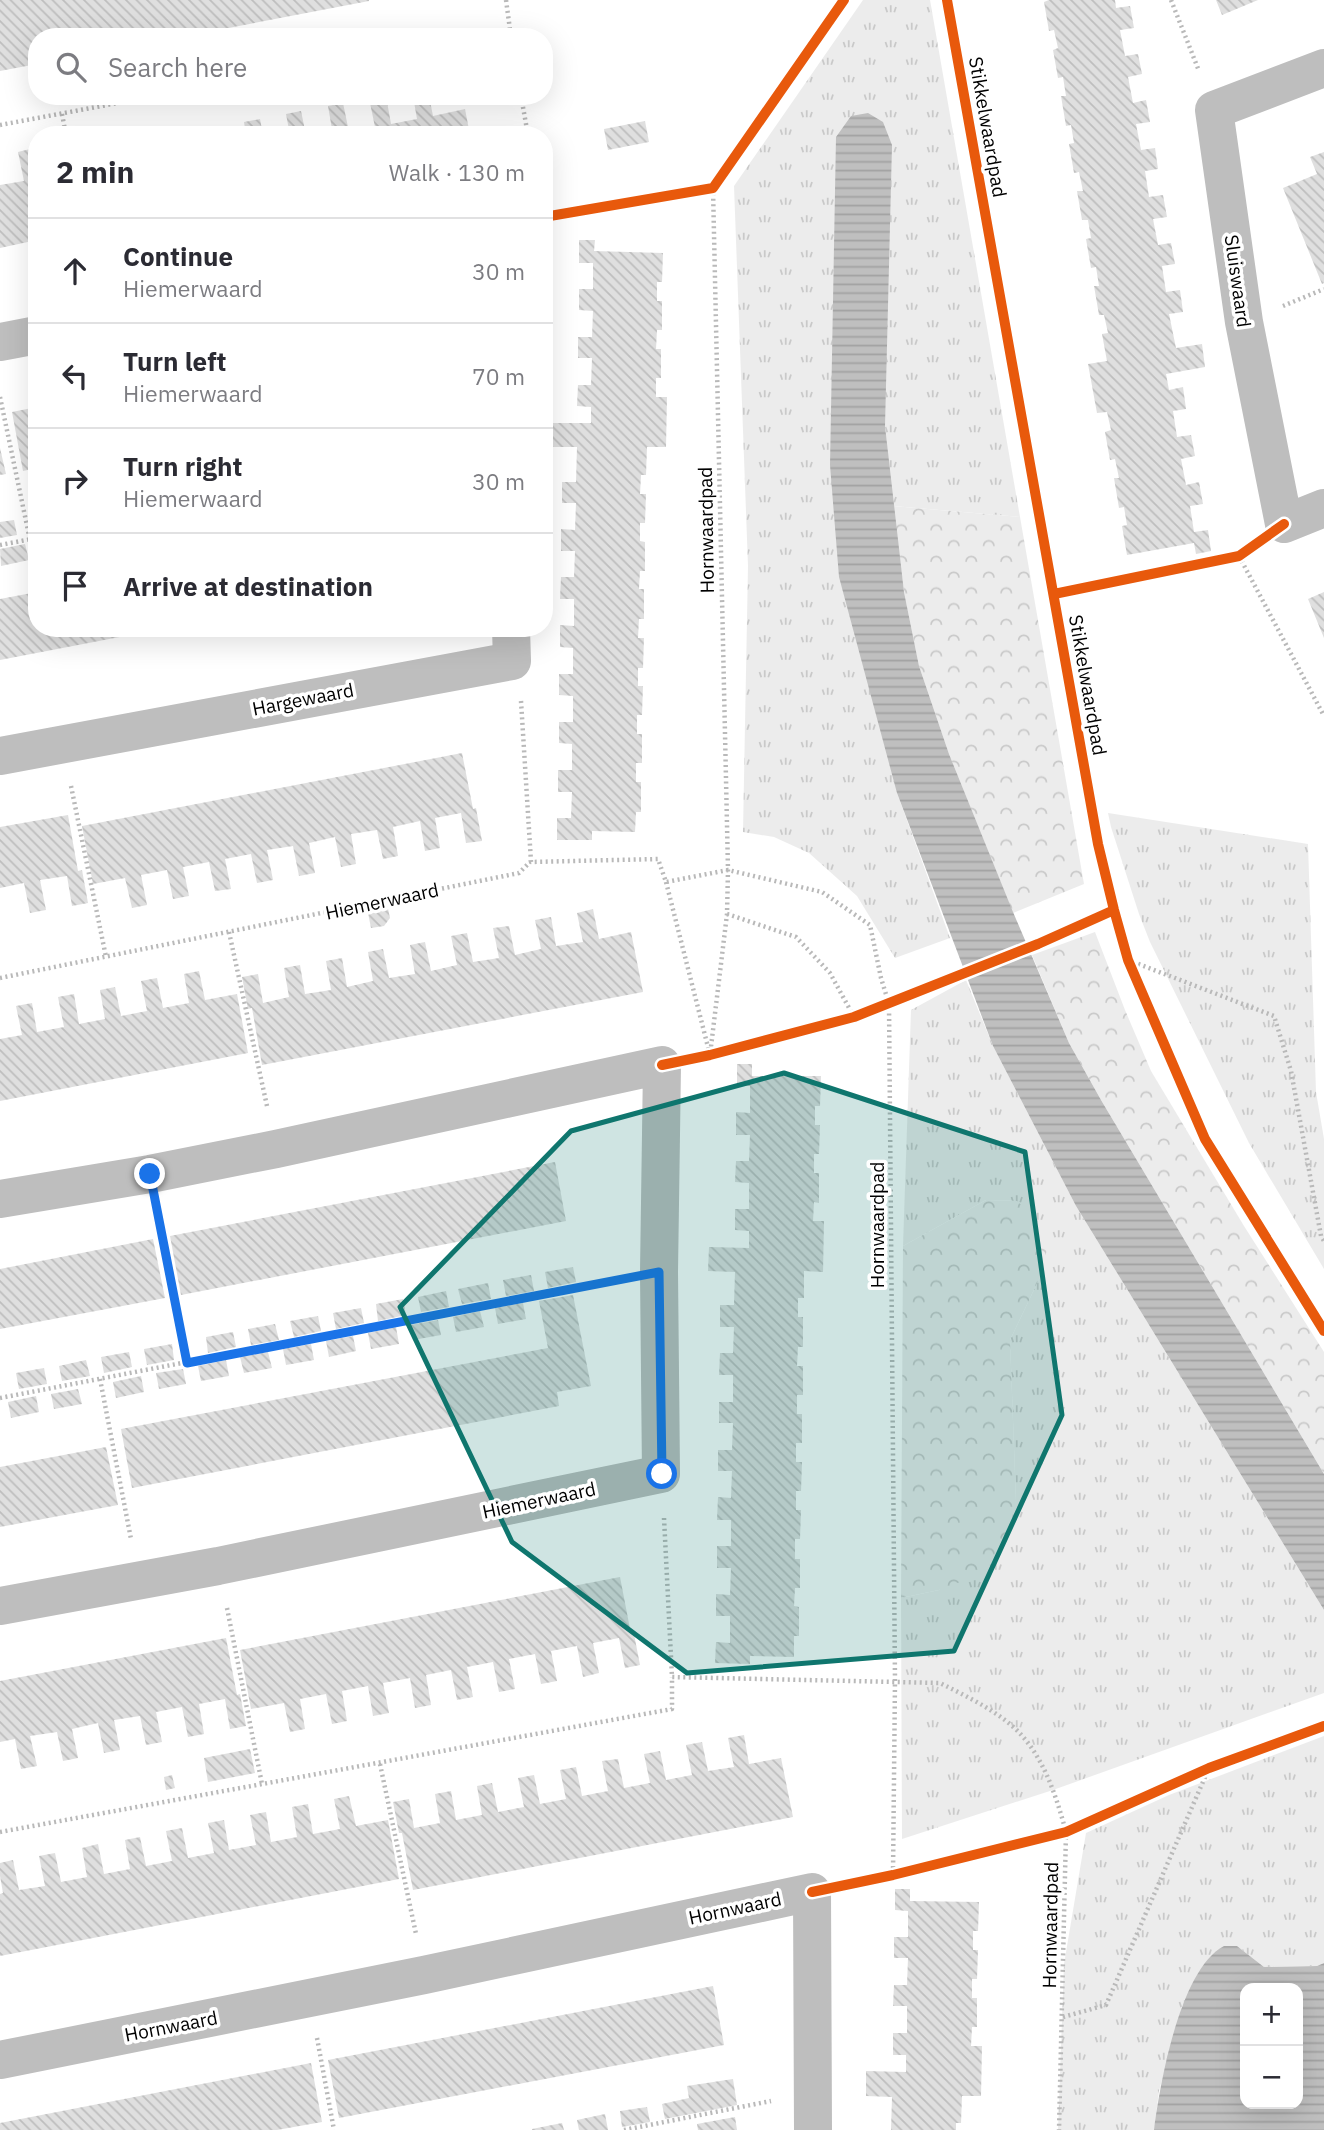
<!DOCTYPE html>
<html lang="en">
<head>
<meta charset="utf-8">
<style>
  body { margin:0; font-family:"IBM Plex Sans",sans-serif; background:#f2f2f3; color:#2b2b33 }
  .controls { position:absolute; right:21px; bottom:21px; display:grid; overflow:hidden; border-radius:14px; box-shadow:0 7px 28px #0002 }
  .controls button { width:63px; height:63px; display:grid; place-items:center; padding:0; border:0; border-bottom:2px solid #e1e1e2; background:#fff; color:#2b2b33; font:35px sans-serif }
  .stop { position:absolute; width:21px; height:21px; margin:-16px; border:5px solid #1a73e8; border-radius:50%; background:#fff }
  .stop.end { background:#1a73e8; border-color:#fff; box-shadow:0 2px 7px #0008 }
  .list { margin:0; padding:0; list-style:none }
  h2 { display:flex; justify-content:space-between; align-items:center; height:91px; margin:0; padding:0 28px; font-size:30px }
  h2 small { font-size:23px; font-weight:400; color:#7c7c81 }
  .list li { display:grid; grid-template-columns:46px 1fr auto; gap:21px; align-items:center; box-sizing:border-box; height:105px; padding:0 28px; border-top:2px solid #e1e1e2 }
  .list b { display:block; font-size:26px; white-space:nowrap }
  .list p { margin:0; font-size:23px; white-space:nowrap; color:#7c7c81 }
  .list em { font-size:23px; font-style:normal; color:#7c7c81 }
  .icon { flex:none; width:38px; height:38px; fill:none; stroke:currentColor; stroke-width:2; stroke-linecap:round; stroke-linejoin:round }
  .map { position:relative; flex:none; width:1324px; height:2130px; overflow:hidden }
  .search { position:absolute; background:#fff; box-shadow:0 7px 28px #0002; left:28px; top:28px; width:525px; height:77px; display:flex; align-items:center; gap:18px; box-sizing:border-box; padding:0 24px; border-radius:28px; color:#7c7c81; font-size:26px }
  .panel { position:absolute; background:#fff; box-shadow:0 7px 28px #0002; left:28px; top:126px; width:525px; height:511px; border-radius:28px }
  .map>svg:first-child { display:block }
</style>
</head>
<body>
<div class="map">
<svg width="1324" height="2130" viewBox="0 0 1324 2130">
  <defs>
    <pattern id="grass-tufts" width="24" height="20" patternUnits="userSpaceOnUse" patternTransform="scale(1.75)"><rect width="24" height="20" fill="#ececec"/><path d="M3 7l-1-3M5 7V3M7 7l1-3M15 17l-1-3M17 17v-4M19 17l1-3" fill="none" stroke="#c9c9c9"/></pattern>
    <pattern id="forest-crowns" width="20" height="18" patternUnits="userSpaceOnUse" patternTransform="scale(1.75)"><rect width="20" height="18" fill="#ececec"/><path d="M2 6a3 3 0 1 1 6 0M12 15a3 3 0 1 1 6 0" fill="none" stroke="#c9c9c9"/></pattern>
    <pattern id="water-rules" width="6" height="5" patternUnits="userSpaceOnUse" patternTransform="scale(1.75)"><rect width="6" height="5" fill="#bfbfbf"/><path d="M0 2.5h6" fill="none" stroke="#a2a2a2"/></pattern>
    <pattern id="building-back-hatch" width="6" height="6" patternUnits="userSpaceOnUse" patternTransform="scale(1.75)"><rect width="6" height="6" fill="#dfdfdf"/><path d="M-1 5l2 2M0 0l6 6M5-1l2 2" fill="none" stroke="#bebebe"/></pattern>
  </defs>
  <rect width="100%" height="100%" fill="#fff"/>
  <path fill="url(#grass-tufts)" d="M863 0H930L1020 517 893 506 885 426 868 113 897 793 950 938 895 958 857 896 809 853 774 837 743 832 748 566 734 186Z
    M1108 813 1308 844 1316 1092 1324 1139V1269L1249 1143 1150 942 1139 914 1111 827Z
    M966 980 993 1046 1076 1206 1324 1610V1693L1053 1790 902 1839 901 1598 939 1590 1016 1501 1010 1340 1041 1275 1017 1201 986 1200 903 1246 911 1010Z
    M1324 1736V1963L1317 1966 1264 1967 1237 1946 1182 2006 1159 2091 1154 2130H1058L1064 1964 1086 1833 1169 1795Z"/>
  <path fill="url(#forest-crowns)" d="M893 506 1020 517 1084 884 1013 913 949 754 919 666 904 592Z
    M1095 932 1125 1010 1151 1071 1244 1226 1324 1352V1474L1101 1100 1069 1043 1032 955Z
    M986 1200 1017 1201 1040 1223 1047 1249 1041 1275 1010 1340 1016 1501 1009 1531 991 1560 968 1579 939 1590 901 1598 903 1246Z"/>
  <path fill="url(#water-rules)" fill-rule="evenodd" d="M868 113 883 122 892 145 885 426 904 592 919 666 949 754 1013 912 1069 1043 1101 1100 1324 1474V1610L1076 1206 993 1046 897 793 839 577 830 465 836 137 851 116Z
    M1224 1946H1237L1264 1967 1317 1966 1324 1963V2130H1154C1160 2083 1180 1969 1224 1946ZM1298 1988V2104H1245V1988Z"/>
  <path fill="url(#building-back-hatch)" d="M0 0H369V1L181 37H37V64L0 71Z
    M1049 0H1115L1116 8 1130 6 1134 28 1120 30 1125 56 1138 54 1142 74 1128 77 1133 103 1146 100 1150 122 1136 124 1141 150 1155 148 1158 169 1145 171 1149 197 1163 195 1167 217 1153 219 1158 245 1171 243 1175 264 1162 266 1166 292 1180 290 1183 312 1169 314 1176 348 1202 344 1205 367 1166 374 1169 390 1183 387 1186 409 1173 411 1177 437 1191 435 1195 456 1181 459 1186 485 1199 482 1203 504 1190 506 1194 532 1208 530 1211 551 1196 554 1194 543 1127 555 1122 526 1127 525 1124 507 1119 508 1114 478H1119L1115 459 1110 460 1105 432 1111 430 1107 412 1097 413 1088 364 1107 361 1102 334 1108 333 1104 315H1099L1094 286H1099L1096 267 1091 268 1086 239 1091 238 1088 220H1082L1077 191H1083L1079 172 1074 173 1069 144 1074 143 1071 125 1066 126 1061 96H1066L1063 77 1058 78 1053 50 1058 48 1054 30 1049 31 1044 2Z
    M1216 0H1258L1222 15Z
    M378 96H386L391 124 417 119 413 96H429L433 116 465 109 470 135H333L328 106 343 103 349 132 375 127 369 98Z
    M301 111 306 135H290L286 114Z
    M260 119 263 135H246L244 122Z
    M645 121 649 142 608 150 604 129Z
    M218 127 219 135H203L202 130Z
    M34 148 37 162V240L0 248V185L24 181 18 152Z
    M1324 152V283L1322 284 1283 188 1317 174 1310 157Z
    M579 240H595L594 251 663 253 662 282H657V301H662V330H657L656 349H661V378H656V397H667L666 447H647L646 475H641L640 494H646L645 523H640V541L645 542V571H640L639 589H644V619H639L638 638H644L643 668H638V686H643L642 715H637V734H642V763H636V782H641V812H636L635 832 592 831V840H557V818H571L572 792H558V770H572V744L559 743V722H573V696L559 695V674H573V648L560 647V625L574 626V599H560L561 577H574L575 551H561V529L575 530 576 503H562V482H576L577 447H551V423H591V407L577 406 578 385H591L592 358H578V337H592L593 311 579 310V289H593V263H579Z
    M37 407V468L23 471 12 412Z
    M0 448 6 474 0 475Z
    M14 520 17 535 0 538V522Z
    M25 544 29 560 1 566 0 549Z
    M37 592V628L156 630 0 660V599Z
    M1324 592V638L1308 599Z
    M462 753 473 809 476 808 482 841 466 843 461 813 435 818 440 848 425 851 420 821 393 827 398 856 383 859 377 830 351 834 356 864 341 867 335 837 309 843 315 873 299 876 293 846 267 850 273 880 257 883 251 854 225 859 231 889 215 891 209 862 183 867 189 896 173 899 167 870 141 875 147 905 132 908 125 878 93 884 82 826Z
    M68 815 78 871 82 870 88 903 72 906 67 876 40 880 46 910 30 913 24 883 0 888V827Z
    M387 904 390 918 384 926 371 928 367 908Z
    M593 909 599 939 631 932 643 992 262 1065 252 1008 248 1009 242 977 258 974 263 1003 289 997 284 968 300 965 305 994 331 990 326 961 342 958 347 987 373 981 368 952 383 949 389 978 415 974 410 945 425 942 431 971 457 965 451 936 467 933 473 962 499 958 493 928 509 926 515 955 541 949 535 920 551 917 556 946 583 942 577 913Z
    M199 971 205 1000 237 994 248 1053 0 1101V1039L22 1035 16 1006 32 1003 37 1032 64 1027 58 997 74 994 79 1024 105 1019 100 990 115 987 121 1016 147 1011 141 981 157 978 163 1008 189 1003 184 974Z
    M737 1064H752V1076H821L820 1106H815V1125H820L819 1154H814V1173H819V1203L814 1202 813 1221H824L823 1272 804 1271V1298H798V1317H803V1347H798L797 1366H803V1395H797V1414H802V1443H796V1462H802L801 1491H796V1510H801L800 1539H795V1559H800V1588H795L794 1606 799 1607V1636H794V1657L750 1656V1664L715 1663 716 1642 730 1643V1616H716V1594L730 1595 731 1568H717V1546H731V1520H717L718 1497 731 1498 732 1471H718V1450H732L733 1423H719V1402H733V1375H719L720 1353H733L734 1327H720V1305H734L735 1272 708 1271 709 1247 749 1248V1231L735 1230V1209H749V1183L735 1182 736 1161H749L750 1135H736V1112L750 1113V1086H737Z
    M555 1162 566 1221 181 1295 170 1236Z
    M153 1239 165 1298 0 1329V1269Z
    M573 1267 576 1282 548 1288 545 1272Z
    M531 1275 534 1291 506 1296 503 1280Z
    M488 1283 491 1299 462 1304 458 1289Z
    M446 1291 449 1307 421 1312 418 1297Z
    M573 1295 591 1386 557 1392 559 1406 132 1488 121 1429 548 1348 539 1301Z
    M403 1299 406 1315 378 1321 376 1304Z
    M523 1303 526 1319 498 1324 495 1308Z
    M361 1308 364 1323 336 1329 333 1313Z
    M480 1311 484 1327 456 1332 453 1317Z
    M318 1316 321 1331 294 1337 290 1321Z
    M438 1320 441 1335 413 1340 410 1325Z
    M275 1324 279 1340 251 1345 248 1329Z
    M396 1327 399 1344 371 1349 368 1333Z
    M233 1332 236 1347 208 1353 206 1337Z
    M353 1336 356 1351 329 1357 326 1341Z
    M172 1344 174 1360 147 1365 144 1349Z
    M311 1344 314 1360 286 1365 283 1349Z
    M129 1352 132 1367 104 1373 101 1357Z
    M268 1352 272 1368 244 1373 240 1357Z
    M86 1360 90 1376 62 1381 59 1366Z
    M226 1360 229 1376 201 1381 198 1366Z
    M44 1368 47 1384 19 1389 16 1373Z
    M183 1369 186 1384 159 1389 156 1373Z
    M141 1376 144 1392 116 1398 113 1382Z
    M78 1389 82 1404 54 1409 51 1394Z
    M36 1396 39 1412 11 1418 8 1402Z
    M106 1447 118 1505 0 1527V1467Z
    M620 1577 631 1634H634L640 1665 625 1668 619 1638 593 1643 599 1673 583 1677 577 1646 551 1651 557 1681 541 1684 535 1654 509 1659 515 1689 499 1692 493 1662 467 1667 473 1697 457 1700 451 1670 426 1675 431 1705 415 1708 410 1678 383 1683 389 1713 373 1716 368 1686 342 1691 347 1721 332 1724 326 1694 300 1699 305 1729 290 1732 284 1703 251 1709 240 1650Z
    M226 1638 237 1695 240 1694 246 1726 230 1729 225 1699 199 1704 204 1734 188 1737 182 1707 156 1712 162 1742 146 1745 140 1716 114 1720 120 1750 104 1753 98 1723 72 1729 78 1758 63 1761 57 1732 30 1736 37 1766 21 1769 15 1739 0 1742V1681Z
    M744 1735 749 1764 781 1758 793 1817 413 1890 402 1833H399L393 1802 409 1799 414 1828 440 1823 435 1794 451 1791 456 1820 482 1815 477 1786 492 1783 498 1812 524 1807 518 1778 534 1775 540 1804 566 1799 560 1770 576 1767 582 1796 608 1791 602 1761 618 1759 624 1788 650 1783 644 1754 660 1751 666 1780 692 1775 686 1745 702 1742 708 1771 734 1767 728 1738Z
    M250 1749 255 1773 208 1782 204 1758Z
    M172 1775 175 1788 166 1790 164 1777Z
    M349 1796 356 1826 388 1820 399 1879 0 1956V1894L3 1893 0 1876V1863L13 1860 19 1890 45 1886 39 1856 55 1853 61 1882 87 1877 82 1848 98 1844 104 1874 130 1869 125 1840 140 1837 146 1866 172 1861 166 1831 182 1828 188 1858 214 1853 208 1823 224 1820 229 1850 256 1845 250 1815 266 1812 271 1842 297 1837 292 1807 308 1804 313 1834 340 1829 334 1799Z
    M895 1889H910V1901L979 1902 978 1931H973V1950H978L977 1979H972V1998H977V2027H972L971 2046H982L981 2096H962L961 2123H956V2130H891L892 2097 866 2096V2071L906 2072V2055H893V2033H907V2006H893L894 1985H907L908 1958H894V1937H908V1911L895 1910Z
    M713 1986 724 2045 339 2118 328 2060Z
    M311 2063 322 2122 277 2130H0V2123Z
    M733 2079 737 2105 665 2119 662 2104 689 2098 687 2086Z
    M647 2107 650 2122 622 2127 620 2111Z
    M605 2114 608 2130H579L577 2120Z
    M735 2117 737 2130H698L697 2124Z
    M562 2123 564 2130H532V2129Z"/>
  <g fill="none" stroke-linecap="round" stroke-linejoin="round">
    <path stroke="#b9b9b9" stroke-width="4.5" stroke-dasharray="2 3.5" stroke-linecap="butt" d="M506 0 511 37
      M1171 0 1199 71
      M521 96 528 135
      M62 114 66 135
      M0 125 155 96
      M1283 306 1324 289
      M0 397 30 540
      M0 545 37 538
      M1239 556 1324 716
      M521 701 531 862 658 859 666 882 728 870 822 892 870 925 881 978 889 1004 895 1681 893 1875
      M71 786 106 957
      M666 882 710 1055 727 914 728 870 713 188
      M727 914 796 937 830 973 854 1017
      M229 932 267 1106
      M1128 960 1274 1016 1291 1071 1321 1236 1324 1241
      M0 978 519 873 530 862
      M158 1216 186 1363
      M100 1379 131 1539
      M0 1398 618 1279
      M664 1518 672 1677 940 1683C964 1695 989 1707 1010 1724 1042 1751 1055 1792 1066 1832L1059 2130
      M227 1608 262 1784
      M380 1764 416 1934
      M0 1832 672 1709V1677
      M1063 2017 1106 2005 1209 1768
      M317 2038 334 2130
      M624 2130 771 2101"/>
    <path stroke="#bebebe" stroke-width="38" d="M1324 68 1214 110 1244 322 1284 524 1324 508
      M0 342 37 335
      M0 756 512 661 511 628
      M0 1199 150 1174 276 1149 662 1065 659 1272 661 1474 218 1566 0 1606
      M0 2060 424 1975 812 1892 813 2130"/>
    <defs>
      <path id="cycleway" d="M947 0 1098 844 1114 910 1128 960 1205 1139 1324 1331
        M544 217 713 188 844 0
        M1054 594 1239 556 1284 524
        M662 1065 710 1055 854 1017 1038 944 1114 910
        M812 1892 893 1875 1066 1832 1209 1768 1324 1726"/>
    </defs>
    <use href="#cycleway" stroke="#fff" stroke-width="15"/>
    <use href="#cycleway" stroke="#e8590c" stroke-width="10"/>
  </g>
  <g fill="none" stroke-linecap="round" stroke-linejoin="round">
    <path stroke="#1a73e8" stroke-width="9" d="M150 1174 187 1363 659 1272 662 1474"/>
  </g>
  <path fill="#0f766e" fill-opacity="0.2" stroke="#0f766e" stroke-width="5" stroke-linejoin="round" d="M784 1073 1025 1152 1062 1415 954 1651 687 1673 512 1542 400 1307 571 1131Z"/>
  <g text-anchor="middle" stroke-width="7" stroke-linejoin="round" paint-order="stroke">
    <g font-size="19" fill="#000" stroke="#fff">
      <text transform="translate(988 127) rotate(80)" y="7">Stikkelwaardpad</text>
      <text transform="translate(1238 281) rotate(82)" y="7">Sluiswaard</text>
      <text transform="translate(706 530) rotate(-91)" y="7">Hornwaardpad</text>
      <text transform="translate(1088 685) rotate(80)" y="7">Stikkelwaardpad</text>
      <text transform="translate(303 699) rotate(-11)" y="7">Hargewaard</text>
      <text transform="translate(382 901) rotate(-12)" y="7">Hiemerwaard</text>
      <text transform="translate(877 1225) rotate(-90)" y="7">Hornwaardpad</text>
      <text transform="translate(539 1500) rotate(-12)" y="7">Hiemerwaard</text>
      <text transform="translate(735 1908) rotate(-12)" y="7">Hornwaard</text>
      <text transform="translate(1050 1925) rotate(-89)" y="7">Hornwaardpad</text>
      <text transform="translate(171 2026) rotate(-11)" y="7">Hornwaard</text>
    </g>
  </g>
</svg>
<div class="controls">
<button>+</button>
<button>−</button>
</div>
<div class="stop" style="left:662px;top:1474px"></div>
<div class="stop end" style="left:150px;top:1174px"></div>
<div class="search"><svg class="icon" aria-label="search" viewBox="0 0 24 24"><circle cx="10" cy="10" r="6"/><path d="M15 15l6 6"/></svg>Search here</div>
<section class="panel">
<h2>2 min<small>Walk · 130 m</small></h2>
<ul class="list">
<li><svg class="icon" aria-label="ahead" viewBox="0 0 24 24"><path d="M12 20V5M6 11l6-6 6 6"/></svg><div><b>Continue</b><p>Hiemerwaard</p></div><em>30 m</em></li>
<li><svg class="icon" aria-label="left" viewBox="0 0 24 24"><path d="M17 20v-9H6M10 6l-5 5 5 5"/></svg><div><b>Turn left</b><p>Hiemerwaard</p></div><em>70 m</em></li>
<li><svg class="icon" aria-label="right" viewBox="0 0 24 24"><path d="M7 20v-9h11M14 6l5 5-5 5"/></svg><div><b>Turn right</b><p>Hiemerwaard</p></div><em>30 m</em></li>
<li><svg class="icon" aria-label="arrive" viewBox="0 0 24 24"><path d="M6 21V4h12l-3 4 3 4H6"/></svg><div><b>Arrive at destination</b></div></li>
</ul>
</section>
</div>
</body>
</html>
